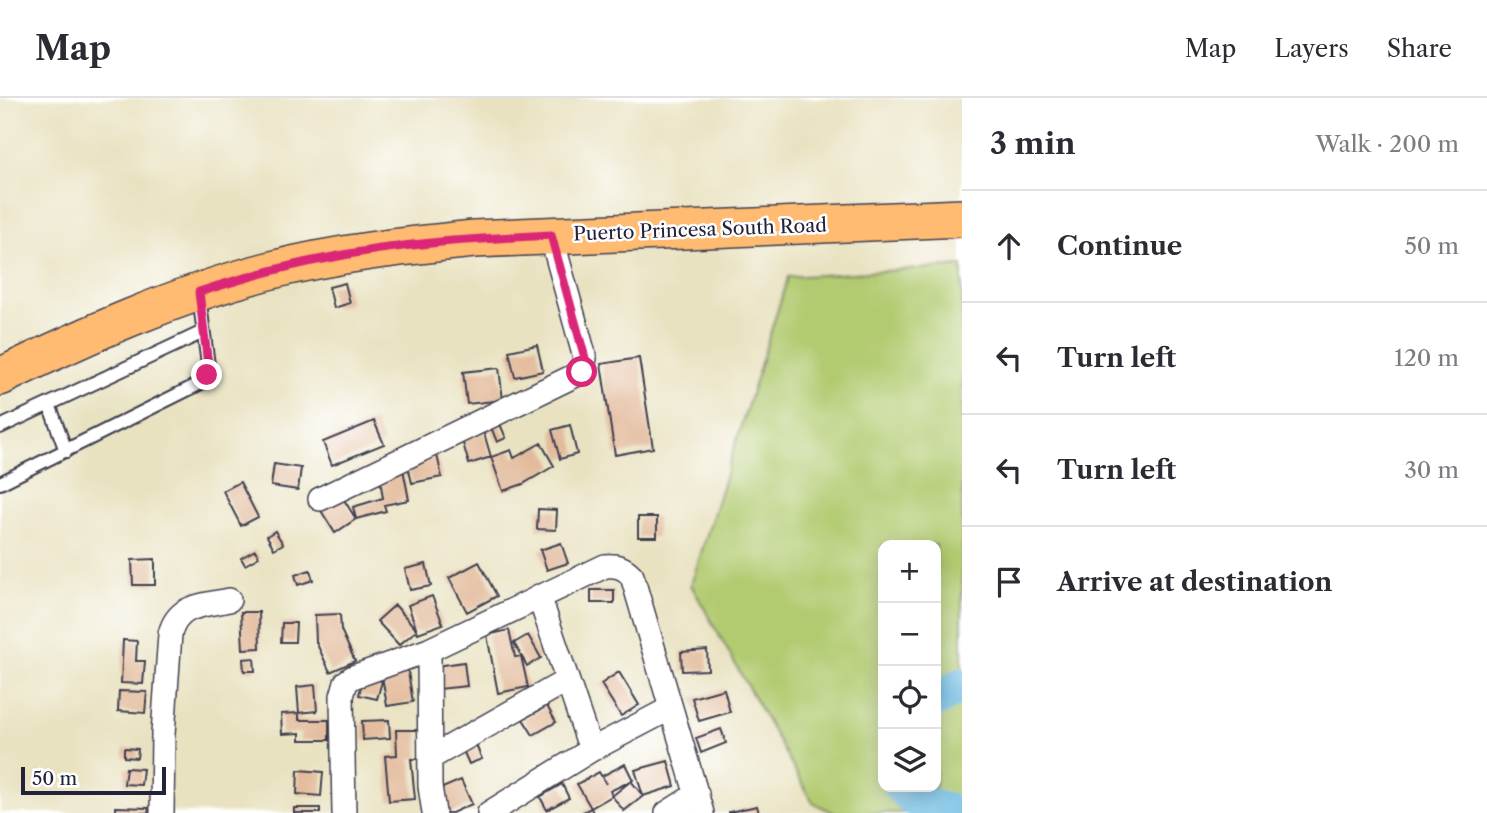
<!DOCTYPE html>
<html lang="en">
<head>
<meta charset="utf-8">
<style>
  body { margin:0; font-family:"Libre Caslon Text",serif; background:#f7f7f7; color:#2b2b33 }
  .controls { position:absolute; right:21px; bottom:21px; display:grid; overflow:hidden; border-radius:14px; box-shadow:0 4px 18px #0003 }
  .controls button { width:63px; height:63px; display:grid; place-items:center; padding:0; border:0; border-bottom:2px solid #e1e1e2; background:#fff; color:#2b2b33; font:35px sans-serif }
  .scale { position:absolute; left:21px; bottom:18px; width:145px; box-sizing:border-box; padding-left:7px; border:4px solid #22223b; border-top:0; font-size:19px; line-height:24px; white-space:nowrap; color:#22223b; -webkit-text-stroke:5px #fff; paint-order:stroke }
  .stop { position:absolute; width:21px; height:21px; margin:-16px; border:5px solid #db2777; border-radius:50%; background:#fff }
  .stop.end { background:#db2777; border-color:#fff; box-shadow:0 2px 7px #0008 }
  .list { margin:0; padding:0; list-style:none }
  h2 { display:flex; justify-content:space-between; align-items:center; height:91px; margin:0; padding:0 28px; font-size:30px }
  h2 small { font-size:23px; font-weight:400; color:#7c7c81 }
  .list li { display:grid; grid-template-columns:46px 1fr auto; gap:21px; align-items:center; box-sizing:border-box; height:112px; padding:0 28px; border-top:2px solid #e1e1e2 }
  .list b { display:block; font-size:26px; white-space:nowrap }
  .list em { font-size:23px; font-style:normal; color:#7c7c81 }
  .icon { flex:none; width:38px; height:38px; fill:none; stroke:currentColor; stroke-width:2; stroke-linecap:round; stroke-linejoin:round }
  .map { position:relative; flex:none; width:962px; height:715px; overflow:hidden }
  header { display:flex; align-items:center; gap:42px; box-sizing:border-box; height:98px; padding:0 35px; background:#fff; border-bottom:2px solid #e1e1e2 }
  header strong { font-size:33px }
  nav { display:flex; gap:38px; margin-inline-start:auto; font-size:24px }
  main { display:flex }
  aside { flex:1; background:#fff }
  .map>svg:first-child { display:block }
</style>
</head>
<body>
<header>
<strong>Map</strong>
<nav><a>Map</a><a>Layers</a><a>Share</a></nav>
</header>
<main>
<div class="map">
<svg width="962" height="715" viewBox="0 0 962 715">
  <rect width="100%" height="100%" fill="#fff"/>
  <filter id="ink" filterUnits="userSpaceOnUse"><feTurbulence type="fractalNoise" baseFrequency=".0143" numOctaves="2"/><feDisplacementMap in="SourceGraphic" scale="14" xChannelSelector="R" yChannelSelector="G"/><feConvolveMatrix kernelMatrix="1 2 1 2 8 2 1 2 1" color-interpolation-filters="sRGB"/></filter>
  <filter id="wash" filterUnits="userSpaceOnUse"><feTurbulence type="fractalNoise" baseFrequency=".00686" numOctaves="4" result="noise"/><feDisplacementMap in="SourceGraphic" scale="28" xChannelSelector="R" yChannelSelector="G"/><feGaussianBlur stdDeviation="1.57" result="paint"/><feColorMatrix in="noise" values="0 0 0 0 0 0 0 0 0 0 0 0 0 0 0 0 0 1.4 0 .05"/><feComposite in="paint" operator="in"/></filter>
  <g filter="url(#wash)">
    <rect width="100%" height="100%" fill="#e9e2c1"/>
    <path fill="#b2cb71" stroke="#6a7656" stroke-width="2" fill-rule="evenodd" d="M962 168V715H835L813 705 691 487 788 179ZM883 447H936V689H883Z"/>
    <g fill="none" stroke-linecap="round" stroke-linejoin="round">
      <path stroke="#66b8e1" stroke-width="35" d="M936 602 962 587
        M901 689 916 703 955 715"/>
    </g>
    <g id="blocks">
      <path fill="#e3bb9c" d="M345 185 350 205 334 210 329 189Z
        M537 247 543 273 515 279 509 253Z
        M639 260 653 350 615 357 601 266Z
        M499 270 503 302 467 306 463 274Z
        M374 323 384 346 332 367 323 344Z
        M500 326 506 340 497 344 491 329Z
        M570 327 577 356 560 361 552 332Z
        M484 335 491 359 469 366 462 342Z
        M541 345 554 368 523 386 503 393 491 359 511 352 514 360Z
        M437 357 442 379 412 385 407 364Z
        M274 366 301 370 298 392 271 388Z
        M403 371 409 402 384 407 386 413 356 421 335 435 320 411 341 397 356 421 353 409 383 400 379 375Z
        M240 384 258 419 241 428 223 393Z
        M538 411 557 412 556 432 537 431Z
        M638 419H657V439H638Z
        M275 433 283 446 274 451 267 438Z
        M561 445 568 465 547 472 540 452Z
        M255 452 259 459 245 467 241 460Z
        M155 461V487H133L132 462Z
        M479 464 497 498 467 514 449 480Z
        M426 466 431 488 410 492 405 471Z
        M310 472 313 482 298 487 295 477Z
        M591 492H614V505H591Z
        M432 498 443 526 418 535 408 507Z
        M395 507 417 532 399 547 377 523Z
        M241 514H259L260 550 243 551Z
        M340 516 341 532 355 563 330 574 316 544 315 517Z
        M282 525H296L295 544H281Z
        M509 532 515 559 521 558 528 589 498 595 487 537Z
        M528 537 541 560 527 568 514 545Z
        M123 542 137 543 136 563H145L143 586 121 585Z
        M707 552 708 572 682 573 681 554Z
        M254 560 255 573H244L243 561Z
        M464 564 467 588 439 591 436 568Z
        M407 568 413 604 387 608 381 572Z
        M619 574 639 607 621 618 601 586Z
        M363 579 382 583 377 601 359 597Z
        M315 587 317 613 299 615V622H329V642H300V635L282 636 281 616 299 615 297 589Z
        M724 591 730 614 699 623 692 600Z
        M119 593 147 594 145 615 118 613Z
        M547 608 556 624 533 637 523 621Z
        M389 622 390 640 363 642 362 623Z
        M721 631 726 645 701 655 696 640Z
        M396 632H418L419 661H411L415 701 389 703 385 658 397 657Z
        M475 645 482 661 469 666 462 650Z
        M124 650 138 651 137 660 124 659Z
        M668 663 675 688 643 698 635 672Z
        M625 666 633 682 610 693 612 698 631 683 643 698 624 713 612 698 591 710 593 715H581L591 710 577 686 599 674 606 686 602 678Z
        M126 670 143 671 141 687 124 686Z
        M298 672 323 674 321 698 297 696Z
        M461 682 472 706 452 715H443L433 694Z
        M562 686 569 700 547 712 540 699Z
        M757 708 759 715H729V714Z
        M116 709 149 710 148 715H116Z
        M294 710H320V715H294Z"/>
    </g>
  </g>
  <g filter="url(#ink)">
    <use href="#blocks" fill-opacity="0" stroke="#403f4f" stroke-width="2"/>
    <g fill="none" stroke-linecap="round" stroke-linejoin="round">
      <defs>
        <path id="service" d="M49 306 66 353
          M0 329 203 234
          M0 385 203 284 208 267 199 198"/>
        <path id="minor" d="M320 401 582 274 585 260 551 137
          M539 498 591 652
          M429 552 430 688 434 715
          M430 660 566 583
          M162 715 163 636 170 536C178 506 202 508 229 502
          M344 715 342 598 346 584 353 579 429 552 605 468C617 467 624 469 632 478L702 715
          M489 715 591 652 671 610
          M667 715 697 696"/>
        <path id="primary" d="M0 279C86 237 175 197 268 173 336 155 405 148 474 141L962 120"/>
      </defs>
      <use href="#service" stroke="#403f4f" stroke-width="16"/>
      <use href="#minor" stroke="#403f4f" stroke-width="26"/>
      <use href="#primary" stroke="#403f4f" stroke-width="40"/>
      <use href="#service" stroke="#fff" stroke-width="12"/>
      <use href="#minor" stroke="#fff" stroke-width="23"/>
      <use href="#primary" stroke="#febb71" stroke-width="37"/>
    </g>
  </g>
  <g fill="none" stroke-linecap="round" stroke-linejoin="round" filter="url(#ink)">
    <path stroke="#db2777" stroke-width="9" d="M207 277 208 267 199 194C240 181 280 169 323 161 398 145 474 141 551 137L585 260 582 274"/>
  </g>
  <g text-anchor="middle" stroke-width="5" stroke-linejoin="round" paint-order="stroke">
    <g font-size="19" fill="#22223b" stroke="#fff">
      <text transform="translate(700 131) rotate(-2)" y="7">Puerto Princesa South Road</text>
    </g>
  </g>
</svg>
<div class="controls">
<button>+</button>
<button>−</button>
<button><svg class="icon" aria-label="locate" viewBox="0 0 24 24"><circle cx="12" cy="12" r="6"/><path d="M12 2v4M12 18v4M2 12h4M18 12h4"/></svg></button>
<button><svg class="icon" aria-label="layers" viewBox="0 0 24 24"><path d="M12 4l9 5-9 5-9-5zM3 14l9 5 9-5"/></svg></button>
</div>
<div class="scale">50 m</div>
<div class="stop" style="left:582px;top:274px"></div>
<div class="stop end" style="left:207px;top:277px"></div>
</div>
<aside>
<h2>3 min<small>Walk · 200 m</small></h2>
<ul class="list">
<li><svg class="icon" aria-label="ahead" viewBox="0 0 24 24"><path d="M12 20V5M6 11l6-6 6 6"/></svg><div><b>Continue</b></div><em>50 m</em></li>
<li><svg class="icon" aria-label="left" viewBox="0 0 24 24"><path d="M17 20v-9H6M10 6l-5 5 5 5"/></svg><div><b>Turn left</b></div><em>120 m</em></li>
<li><svg class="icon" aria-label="left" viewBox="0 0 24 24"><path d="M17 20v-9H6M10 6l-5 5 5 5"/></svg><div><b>Turn left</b></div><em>30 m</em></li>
<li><svg class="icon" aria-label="arrive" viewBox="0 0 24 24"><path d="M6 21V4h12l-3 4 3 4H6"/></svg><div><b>Arrive at destination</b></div></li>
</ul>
</aside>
</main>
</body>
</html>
